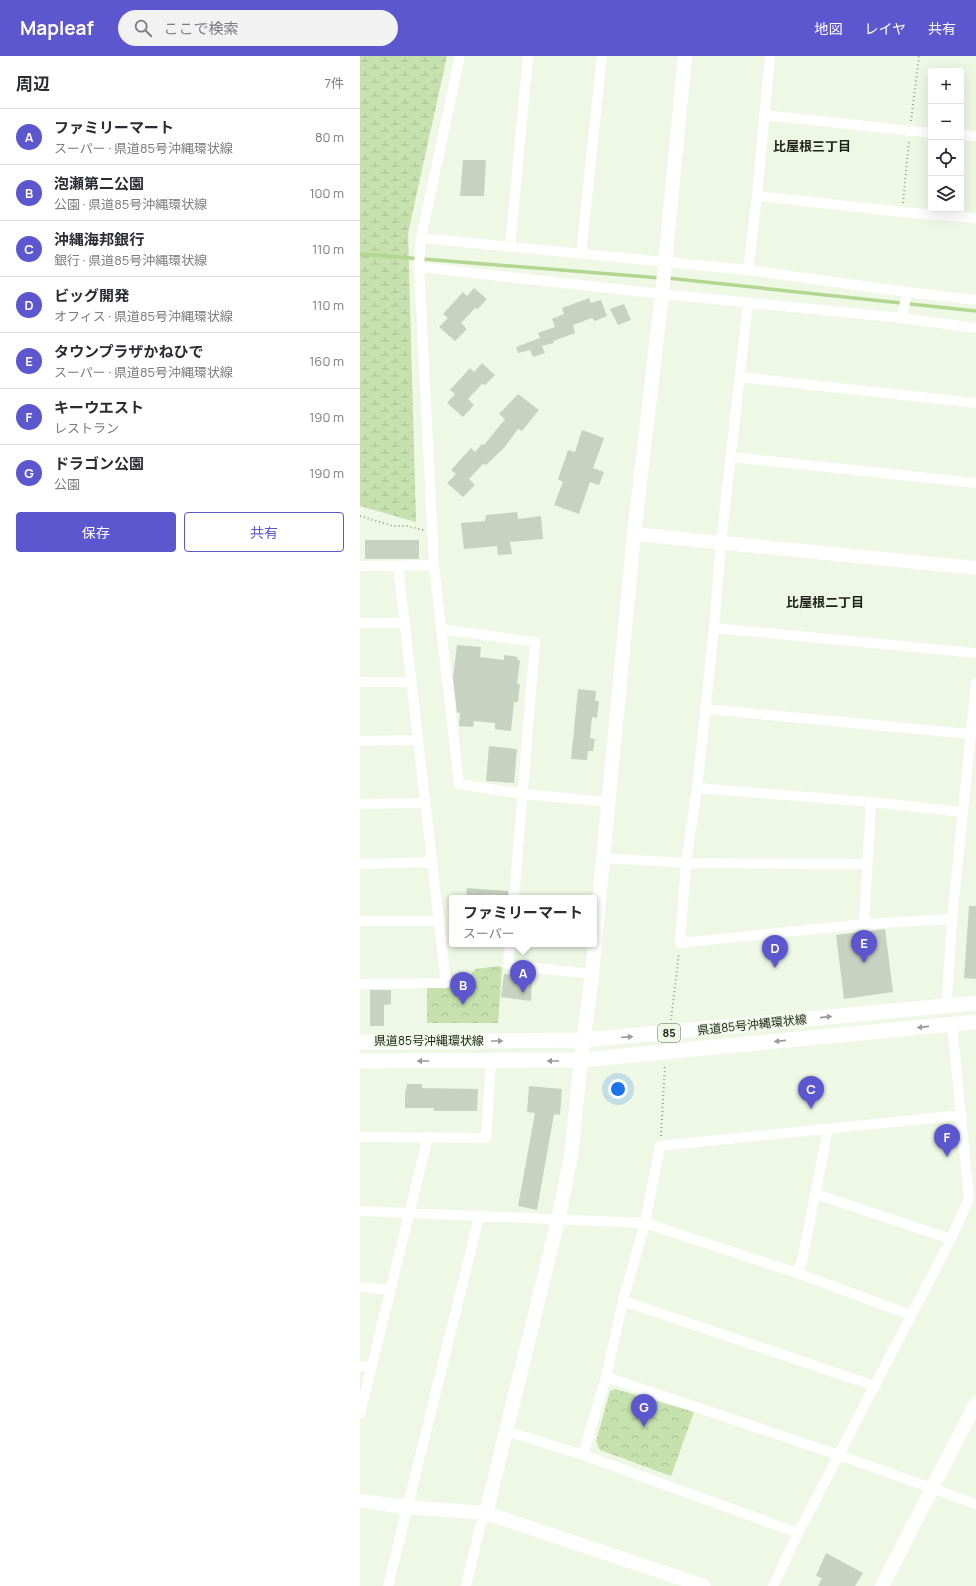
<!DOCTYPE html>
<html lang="ja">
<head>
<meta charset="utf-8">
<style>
  body { margin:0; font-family:Manrope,"Noto Sans JP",sans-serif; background:#f2f2f3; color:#2b2b33 }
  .controls { position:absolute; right:12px; top:12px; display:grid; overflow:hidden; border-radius:4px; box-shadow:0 4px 16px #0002 }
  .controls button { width:36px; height:36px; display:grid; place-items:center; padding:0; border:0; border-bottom:1px solid #e1e1e2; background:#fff; color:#2b2b33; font:20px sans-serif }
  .you { position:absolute; left:258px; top:1033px; width:14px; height:14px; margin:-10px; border:3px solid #fff; border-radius:50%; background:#1a73e8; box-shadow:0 0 0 6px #1a73e833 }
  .badge { display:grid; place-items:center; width:26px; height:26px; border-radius:50%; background:#5c57cf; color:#fff; font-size:13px; font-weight:700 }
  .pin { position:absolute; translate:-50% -33px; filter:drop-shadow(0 1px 2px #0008) }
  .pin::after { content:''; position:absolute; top:21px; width:14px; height:12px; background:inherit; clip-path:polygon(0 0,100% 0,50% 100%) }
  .popup { position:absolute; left:89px; top:839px; width:148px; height:52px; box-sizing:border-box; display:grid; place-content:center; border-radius:4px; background:#fff; filter:drop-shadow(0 1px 3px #0005); font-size:13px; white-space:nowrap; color:#7c7c81 }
  .popup b { font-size:15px; color:#2b2b33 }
  .popup::after { content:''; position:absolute; left:50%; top:100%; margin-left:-8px; border:8px solid transparent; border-top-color:#fff }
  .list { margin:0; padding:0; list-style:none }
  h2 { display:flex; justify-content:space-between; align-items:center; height:52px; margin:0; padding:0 16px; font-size:17px }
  h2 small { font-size:13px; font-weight:400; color:#7c7c81 }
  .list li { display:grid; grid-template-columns:26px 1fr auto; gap:12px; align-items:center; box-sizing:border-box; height:56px; padding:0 16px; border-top:1px solid #e1e1e2 }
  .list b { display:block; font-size:15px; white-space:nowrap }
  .list p { margin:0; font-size:13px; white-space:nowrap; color:#7c7c81 }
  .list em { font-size:13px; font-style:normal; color:#7c7c81 }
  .actions { display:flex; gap:8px; padding:12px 16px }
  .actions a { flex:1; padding:9px 0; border:1px solid #5c57cf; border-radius:4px; text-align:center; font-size:14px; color:#5c57cf }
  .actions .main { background:#5c57cf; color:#fff }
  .icon { flex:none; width:22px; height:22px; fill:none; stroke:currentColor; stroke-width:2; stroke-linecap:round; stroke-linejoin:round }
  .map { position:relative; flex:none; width:616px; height:1530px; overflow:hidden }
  header { display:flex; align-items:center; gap:24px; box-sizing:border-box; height:56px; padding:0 20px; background:#5c57cf; color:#fff }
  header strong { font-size:19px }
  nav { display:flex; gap:22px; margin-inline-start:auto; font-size:14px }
  .search { width:280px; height:36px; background:#f2f2f3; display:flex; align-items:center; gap:10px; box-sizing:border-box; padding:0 14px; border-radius:22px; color:#7c7c81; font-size:15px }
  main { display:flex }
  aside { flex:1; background:#fff }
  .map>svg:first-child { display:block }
</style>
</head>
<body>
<header>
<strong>Mapleaf</strong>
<div class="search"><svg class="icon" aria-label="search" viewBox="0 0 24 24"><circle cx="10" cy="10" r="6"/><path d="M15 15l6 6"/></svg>ここで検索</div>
<nav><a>地図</a><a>レイヤ</a><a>共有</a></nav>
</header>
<main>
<aside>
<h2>周辺<small>7件</small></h2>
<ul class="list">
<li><span class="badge">A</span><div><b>ファミリーマート</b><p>スーパー · 県道85号沖縄環状線</p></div><em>80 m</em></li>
<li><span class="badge">B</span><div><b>泡瀬第二公園</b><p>公園 · 県道85号沖縄環状線</p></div><em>100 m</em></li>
<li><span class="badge">C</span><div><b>沖縄海邦銀行</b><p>銀行 · 県道85号沖縄環状線</p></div><em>110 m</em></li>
<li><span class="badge">D</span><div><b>ビッグ開発</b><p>オフィス · 県道85号沖縄環状線</p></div><em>110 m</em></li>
<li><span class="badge">E</span><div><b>タウンプラザかねひで</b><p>スーパー · 県道85号沖縄環状線</p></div><em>160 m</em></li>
<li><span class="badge">F</span><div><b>キーウエスト</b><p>レストラン</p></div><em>190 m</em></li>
<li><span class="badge">G</span><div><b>ドラゴン公園</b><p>公園</p></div><em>190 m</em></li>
</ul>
<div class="actions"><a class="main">保存</a><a>共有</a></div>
</aside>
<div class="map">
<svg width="616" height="1530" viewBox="0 0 616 1530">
  <defs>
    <pattern id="forest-crowns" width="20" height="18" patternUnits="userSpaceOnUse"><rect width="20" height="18" fill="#c6e0ae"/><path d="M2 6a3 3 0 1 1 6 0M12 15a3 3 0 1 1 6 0" fill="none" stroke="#aac095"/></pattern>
    <pattern id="wetland-marsh" width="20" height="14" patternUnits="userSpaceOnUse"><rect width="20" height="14" fill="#c6e0ae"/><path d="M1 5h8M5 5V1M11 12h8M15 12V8" fill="none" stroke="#aac095"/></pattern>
  </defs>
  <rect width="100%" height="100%" fill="#eef8e5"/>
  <path fill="url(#forest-crowns)" d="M139 910 142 912 138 967H67V930H101L115 913Z
    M255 1333 334 1356 311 1420 240 1394 236 1386 250 1335Z"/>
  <path fill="url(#wetland-marsh)" d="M0 0H87L48 177 56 466 0 450Z"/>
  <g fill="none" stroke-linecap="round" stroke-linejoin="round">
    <path stroke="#b3d691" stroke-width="3.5" d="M0 198 301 222
      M307 222 616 255"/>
  </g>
  <path fill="#c8d2c0" d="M103 104H126L124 140H100Z
    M114 232 127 243 118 253 115 252 101 267 107 273 95 285 79 271 88 262 83 258 103 236 107 240Z
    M229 242 231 247 241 244 247 260 235 265 232 262 213 269 215 277 193 285 194 287 182 290 185 297 173 301 170 294 158 297 156 291 180 282 178 277 195 271 192 263 204 258 202 252Z
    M264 248 271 264 258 269 250 253Z
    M122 307 135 319 125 329 122 328 108 343 114 349 103 361 87 347 95 338 90 334 110 312 114 316Z
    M158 338 179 354 162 375 158 373 144 392 126 409 123 408 109 423 115 429 103 441 87 427 96 418 91 414 111 392 115 396 122 388 124 389 145 363 139 358Z
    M222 374 244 382 233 412 244 416 239 429 230 426 219 458 194 449 203 426 198 423 208 394 215 396Z
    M157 456 158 463 181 460 183 483 150 486 152 498 138 499 137 490 104 493 101 467 125 465 126 459Z
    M5 484H59V503H5Z
    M97 589 121 591 120 601 144 604V599L158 601 157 604H160L157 628H160L158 646H154L151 675 135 673V667L114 665 113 671 99 670 100 657H97L93 621Z
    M218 633 236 635 235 645H239L237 662 232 661 230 682 235 683 233 695H228L227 704 211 703Z
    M129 690 157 693 154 727 126 725Z
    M107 832 148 835V842H106Z
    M609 850H616V923L604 922Z
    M525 873 533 936 484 943 476 879Z
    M144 918 172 921 171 945 141 941Z
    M10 934H31V948L24 949V970H10Z
    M47 1028H62V1032L118 1033 117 1055H74V1052H45V1037Z
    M169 1030 202 1033 200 1059 194 1058 177 1154 158 1150 175 1057 167 1056Z
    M466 1497 503 1517 495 1530H458L462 1522 456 1520Z"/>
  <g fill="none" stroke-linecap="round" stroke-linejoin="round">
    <path stroke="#99a092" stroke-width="2" stroke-dasharray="1 3" stroke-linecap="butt" d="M551 65 559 0
      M543 147 549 85
      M0 460 33 470H47L63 474
      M311 964 319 897
      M301 1080 305 1009"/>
    <path stroke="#fff" stroke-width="10" d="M100 0 61 182 59 211 74 509 99 728 163 738 249 746
      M404 59 571 77
      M601 79 616 80
      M397 140 542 156 616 162
      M61 182 388 214 547 236 616 244
      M150 191 168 0
      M221 198 242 0
      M59 211 302 238 542 262 616 272
      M388 214 397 140 410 0
      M388 246 361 487 354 572 337 732 326 807 320 887 504 868 592 863
      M542 262 547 236
      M379 321 616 347
      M371 401 616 427
      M0 510 74 509
      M0 567H44
      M354 572 616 597
      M81 573 175 586 154 842
      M0 626H51
      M345 653 610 678
      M0 685 57 684
      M337 732 511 746 602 756
      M0 748 64 747
      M243 802 326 807 507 808
      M0 808 72 806
      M0 865H79
      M504 868 511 746
      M150 888 148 909 232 918
      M0 928 86 927 38 510
      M587 949V939L592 863 616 627
      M0 1081 126 1082 131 1005
      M456 1138 591 1183
      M0 1155 285 1167 437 1217 551 1259
      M437 1217 442 1205 468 1073
      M0 1231 30 1234
      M263 1245 515 1330
      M0 1310 11 1311
      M246 1321 479 1399 616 1448
      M0 1358 68 1081
      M146 1375 223 1399 438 1477
      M223 1399 246 1321 263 1245 285 1167 300 1090 602 1059
      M28 1530 119 1161
      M106 1530 120 1471 126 1457
      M413 1530 438 1477 591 1183 609 1142 592 969"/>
    <path stroke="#fff" stroke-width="14" d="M274 478 616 512
      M0 1445 47 1451 126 1457 344 1530
      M126 1457 198 1164 211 1100 221 1004 232 918 274 478 302 238 325 0
      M522 1530 616 1347"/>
    <path stroke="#fff" stroke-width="15" d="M0 986 224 984 616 947
      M0 1005 221 1004 616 966"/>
  </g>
  <defs><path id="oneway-solid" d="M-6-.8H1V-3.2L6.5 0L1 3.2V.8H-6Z"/></defs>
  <g fill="#9a9c98">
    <use href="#oneway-solid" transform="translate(466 961) rotate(-6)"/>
    <use href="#oneway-solid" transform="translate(563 971) rotate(174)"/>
    <use href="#oneway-solid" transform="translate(267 981) rotate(-5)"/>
    <use href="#oneway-solid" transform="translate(137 985)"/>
    <use href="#oneway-solid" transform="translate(420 985) rotate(174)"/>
    <use href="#oneway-solid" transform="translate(63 1005) rotate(180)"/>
    <use href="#oneway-solid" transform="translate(193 1005) rotate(180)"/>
  </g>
  <g text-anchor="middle" stroke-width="3" stroke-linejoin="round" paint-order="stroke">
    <rect fill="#eef8e5" stroke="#5d6258" stroke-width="1" x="298" y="968" width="22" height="18" rx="3"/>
    <g font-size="11" font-weight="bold" fill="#1f221b">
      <text x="309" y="981">85</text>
    </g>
    <g font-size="12" fill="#1f221b" stroke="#eef8e5">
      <text transform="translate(392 969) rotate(-6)" y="4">県道85号沖縄環状線</text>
      <text x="69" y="989">県道85号沖縄環状線</text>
    </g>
    <g font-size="13" font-weight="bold" fill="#1f221b" stroke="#eef8e5">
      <text x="452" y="95">比屋根三丁目</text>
      <text x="465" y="551">比屋根二丁目</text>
    </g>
  </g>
</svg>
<div class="controls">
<button>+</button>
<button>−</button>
<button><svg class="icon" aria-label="locate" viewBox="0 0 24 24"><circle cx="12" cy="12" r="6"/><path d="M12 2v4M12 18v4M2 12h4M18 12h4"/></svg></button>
<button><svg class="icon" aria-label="layers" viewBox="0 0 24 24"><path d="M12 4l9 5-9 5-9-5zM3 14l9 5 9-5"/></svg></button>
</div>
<div class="you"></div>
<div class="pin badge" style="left:163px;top:937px">A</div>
<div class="popup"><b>ファミリーマート</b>スーパー</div>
<div class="pin badge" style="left:103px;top:949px">B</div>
<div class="pin badge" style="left:451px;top:1053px">C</div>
<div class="pin badge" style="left:415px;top:912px">D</div>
<div class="pin badge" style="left:504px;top:907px">E</div>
<div class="pin badge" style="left:587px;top:1101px">F</div>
<div class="pin badge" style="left:284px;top:1371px">G</div>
</div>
</main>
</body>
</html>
